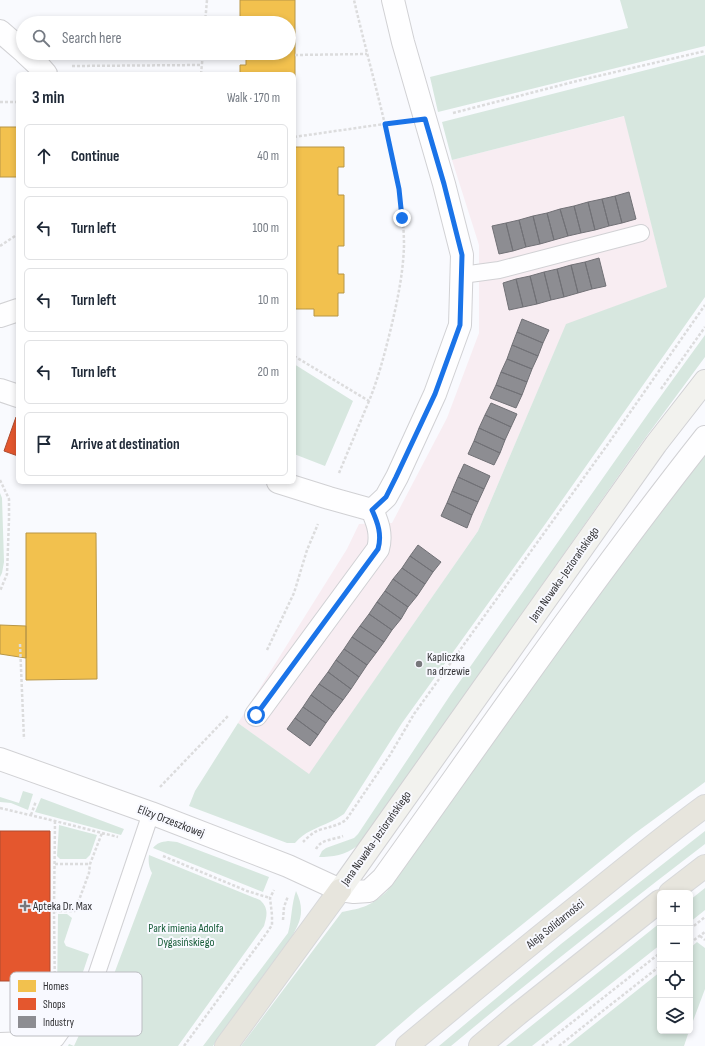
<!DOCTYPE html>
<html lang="en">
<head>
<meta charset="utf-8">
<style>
  body { margin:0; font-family:"Sofia Sans Condensed",sans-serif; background:#f6f6f7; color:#1f2937 }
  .controls { position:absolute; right:12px; bottom:12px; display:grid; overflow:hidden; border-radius:6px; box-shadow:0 2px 6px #0003 }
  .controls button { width:36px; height:36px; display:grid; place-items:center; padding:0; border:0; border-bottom:1px solid #e0e1e3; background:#fff; color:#1f2937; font:20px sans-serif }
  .stop { position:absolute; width:12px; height:12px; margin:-9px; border:3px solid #1a73e8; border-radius:50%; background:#fff }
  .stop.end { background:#1a73e8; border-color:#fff; box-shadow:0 1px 4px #0008 }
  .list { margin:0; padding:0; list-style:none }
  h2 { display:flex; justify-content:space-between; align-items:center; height:52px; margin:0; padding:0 16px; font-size:17px }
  h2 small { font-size:13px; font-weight:400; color:#747a83 }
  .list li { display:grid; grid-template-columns:26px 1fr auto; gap:12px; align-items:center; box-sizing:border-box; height:64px; margin:0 8px 8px; padding:0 8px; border:1px solid #e0e1e3; border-radius:6px }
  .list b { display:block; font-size:15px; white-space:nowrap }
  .list em { font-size:13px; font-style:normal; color:#747a83 }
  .icon { flex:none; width:22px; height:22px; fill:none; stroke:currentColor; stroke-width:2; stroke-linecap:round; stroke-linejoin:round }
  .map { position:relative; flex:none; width:705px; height:1046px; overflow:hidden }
  .search { position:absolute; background:#fff; box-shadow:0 2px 6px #0003; left:16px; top:16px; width:280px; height:44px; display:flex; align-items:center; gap:10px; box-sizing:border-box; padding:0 14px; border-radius:22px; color:#747a83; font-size:15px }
  .panel { position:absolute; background:#fff; box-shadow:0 2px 6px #0003; left:16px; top:72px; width:280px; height:412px; border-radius:6px }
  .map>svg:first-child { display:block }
</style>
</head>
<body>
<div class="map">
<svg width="705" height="1046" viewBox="0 0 705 1046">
  <rect width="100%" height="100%" fill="#f9fafe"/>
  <path fill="#f8edf2" d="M625 116 667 287 566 325 478 531 309 775 238 723 347 549 359 524 392 523 447 418 479 333V245L452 160Z"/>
  <path fill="#d7e7df" d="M620 0H705V46L438 112 430 77 628 28Z
    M705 55V297L546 523 402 723 344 814C339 817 335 820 330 822 317 828 304 832 295 843H287L189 806 195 791 238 723 309 774 478 531 566 324 667 287 624 116 452 160 442 122Z
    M705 335V357L643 441 469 689 369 835C365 839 361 843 357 846 346 855 332 857 319 857L322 851 326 848 354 838 358 834 451 694 650 411Z
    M294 364 353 401 325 466 294 454Z
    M705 453V782L634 834 419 1008 375 1046H241L342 912C363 908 371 906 387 891L521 699 638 539Z
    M0 493 2 498 4 562 2 573 0 577Z
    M23 791 33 794 28 810 11 803 0 802V797L19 803Z
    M41 798 124 829 121 835 35 812Z
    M59 825 97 835 90 855 86 859H60L57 856Z
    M705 831V844C619 910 534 977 451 1046H439L561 944Z
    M168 841 177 842 269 877 263 892 153 848C157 843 161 842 168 841Z
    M149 855 260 900C269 908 267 916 264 926L178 1046H68L69 1044 74 1046 80 1033 83 1034 105 983 111 982 152 873C149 868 148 861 149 855Z
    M705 888V910L690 922V900Z
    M296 891C306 912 300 923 289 941L213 1046H203L288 933C292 919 291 906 296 891Z
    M58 914H67L72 918 64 942 66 946 89 954C82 974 79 993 57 1000Z
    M660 923V945L532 1046H506Z
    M697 942 705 948V989L690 1029V948Z
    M660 972V1031H689L684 1046H567Z"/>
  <path fill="#f2c14e" stroke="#b89646" d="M240 0H295V101H294V74H240V65H246V53H289V23H240Z
    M0 127H18V177H0Z
    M294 147H344V167H338V195H344V246H338V274H344V293H338V316H314V309H294Z
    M26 533H96L97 679 26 680Z
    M0 625 26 626V658L0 654Z"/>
  <path fill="#e4572e" stroke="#ae4c30" d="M16 417 18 418V456L4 451Z
    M0 831H50V981H0Z"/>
  <path fill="#8d8d92" stroke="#717176" d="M629 192 636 219 622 223 615 196Z
    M615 196 622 223 609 226 602 199Z
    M602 199 609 226 595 230 588 202Z
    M588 202 595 230 581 233 574 206Z
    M574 206 581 233 568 236 560 209Z
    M560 209 568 236 554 240 547 213Z
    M547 213 554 240 540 244 533 216Z
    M533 216 540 244 526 247 519 220Z
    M519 220 526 247 513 251 506 223Z
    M506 223 513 251 499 254 492 226Z
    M599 258 606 286 592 289 585 262Z
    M585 262 592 289 578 293 571 265Z
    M571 265 578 293 564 297 557 269Z
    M557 269 564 297 551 300 544 272Z
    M544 272 551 300 537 304 530 276Z
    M530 276 537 304 523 307 516 279Z
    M516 279 523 307 509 310 503 283Z
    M522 319 549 330 543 343 517 332Z
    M517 332 543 343 538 356 512 345Z
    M512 345 538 356 532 369 507 359Z
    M507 359 532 369 527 382 501 372Z
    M501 372 527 382 522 395 496 385Z
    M496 385 522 395 516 408 490 398Z
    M491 403 517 414 511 427 485 415Z
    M485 415 511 427 505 440 479 428Z
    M479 428 505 440 500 453 474 441Z
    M474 441 500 453 494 465 468 454Z
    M464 464 490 476 484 489 458 477Z
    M458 477 484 489 478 502 452 491Z
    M452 491 478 502 472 515 447 503Z
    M447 503 472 515 467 528 441 516Z
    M418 545 441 562 433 572 410 556Z
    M410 556 433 572 425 584 402 568Z
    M402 568 425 584 417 596 393 579Z
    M393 579 417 596 408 607 385 591Z
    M385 591 408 607 401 619 377 602Z
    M377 602 401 619 392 630 369 614Z
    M369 614 392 630 384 642 360 626Z
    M360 626 384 642 376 653 352 637Z
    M352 637 376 653 367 665 344 649Z
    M344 649 367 665 359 677 336 660Z
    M336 660 359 677 351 689 328 672Z
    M328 672 351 689 343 700 319 684Z
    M319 684 343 700 334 712 311 695Z
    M311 695 334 712 326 723 303 707Z
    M303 707 326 723 318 735 295 718Z
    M295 718 318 735 310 746 287 729Z"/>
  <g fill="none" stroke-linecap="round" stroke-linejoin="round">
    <defs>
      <path id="lane" d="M462 275 499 270 641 233
        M0 1041 56 1039 83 1001 94 982 151 813"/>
      <path id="street" d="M0 31 23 51
        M25 53 39 66 46 74
        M0 316 18 310
        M0 390 18 396
        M278 482 329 498 372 510 386 497 397 477 435 394 460 325 462 255 444 184 403 42 393 0
        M256 715 378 549C382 535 378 523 372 510
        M0 759 151 813 288 866 340 890 354 892 369 891 383 878C489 730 592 580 705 437"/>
      <path id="secondary" d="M340 890 656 444 705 381"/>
      <path id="primary" d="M670 893 705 866
        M226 1046 340 890
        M407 1046C467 996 527 946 588 898 627 867 665 835 705 806
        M480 1046 518 1014 660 901"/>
    </defs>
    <use href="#lane" stroke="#d1d1d4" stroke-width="18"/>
    <use href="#street" stroke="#d1d1d4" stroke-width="24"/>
    <use href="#secondary" stroke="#d1d1d4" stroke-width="24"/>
    <use href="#primary" stroke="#d7d8da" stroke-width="24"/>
    <path stroke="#dcdcdd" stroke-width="2.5" stroke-dasharray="3 2" stroke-linecap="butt" d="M205 23 207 0
      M295 55 367 54
      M72 66 202 65
      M201 74 203 53
      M0 102H18
      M453 113 581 80 705 51
      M294 137 398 122
      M0 246 18 234
      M294 356 369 401C378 379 384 356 390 332 397 303 403 275 404 246 404 206 395 167 386 129 376 86 364 43 354 0
      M661 389 705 327
      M339 473 369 401
      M0 480 9 499V519L7 574 0 591
      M20 644 24 739
      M267 650 294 593 307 550 318 524
      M160 787 228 716
      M0 808 55 821 118 837
      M31 815 36 801
      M55 821 54 911H75L89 873 90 864 102 833
      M303 842C307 838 313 832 319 830 329 827 337 826 346 820L390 755 414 714 608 444 705 305
      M316 849C321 839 333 840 343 836
      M163 856 247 891 270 898
      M55 864H90
      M54 911 55 997
      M283 920 284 907 288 896
      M690 929 705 917
      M700 936 705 940
      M690 943 705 932
      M184 1046 266 934 272 925V915L270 898 274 890
      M542 1046 660 953
      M559 1046 609 1006 660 966"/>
    <use href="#lane" stroke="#fefeff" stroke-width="16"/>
    <use href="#street" stroke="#fefeff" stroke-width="22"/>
    <use href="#secondary" stroke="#f2f2ee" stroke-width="22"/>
    <use href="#primary" stroke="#e7e5dd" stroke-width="22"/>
  </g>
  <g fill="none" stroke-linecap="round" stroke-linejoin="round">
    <path stroke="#1a73e8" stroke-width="5" d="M256 715 378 549C382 535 378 523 372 510L386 497 396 477 435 394 460 325 462 255 444 184 425 119 385 124 399 189 402 218"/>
  </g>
  <g fill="#77777b" stroke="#f8f9ff" stroke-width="1.5">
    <circle cx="419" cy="664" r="4"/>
    <path d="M23 900h4v4h4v4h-4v4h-4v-4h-4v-4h4z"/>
  </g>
  <g text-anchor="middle" stroke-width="4" stroke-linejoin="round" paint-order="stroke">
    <g font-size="12" fill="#313134" stroke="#f8f9ff">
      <text transform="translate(564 574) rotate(-55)" y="4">Jana Nowaka-Jeziorańskiego</text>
      <text transform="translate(171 821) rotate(21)" y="4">Elizy Orzeszkowej</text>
      <text transform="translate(376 838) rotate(-55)" y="4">Jana Nowaka-Jeziorańskiego</text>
      <text transform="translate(555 924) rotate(-39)" y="4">Aleja Solidarności</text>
    </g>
    <g font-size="12" fill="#313134" stroke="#f8f9ff" text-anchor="start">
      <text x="427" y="661">Kapliczka<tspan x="427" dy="14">na drzewie</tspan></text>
      <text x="33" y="910">Apteka Dr. Max</text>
    </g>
    <g font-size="12" fill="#1d613e" stroke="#f8f9ff">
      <text x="186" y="932">Park imienia Adolfa<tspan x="186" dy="14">Dygasińskiego</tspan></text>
    </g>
  </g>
  <rect x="10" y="972" width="132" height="64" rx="6" fill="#f8f9ff" stroke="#bcbdc2" stroke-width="1"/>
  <rect x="18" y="980" width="18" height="12" fill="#f2c14e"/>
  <rect x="18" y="998" width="18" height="12" fill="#e4572e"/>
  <rect x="18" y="1016" width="18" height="12" fill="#8d8d92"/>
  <g font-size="11" fill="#313134">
    <text x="43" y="990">Homes</text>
    <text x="43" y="1008">Shops</text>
    <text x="43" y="1026">Industry</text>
  </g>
</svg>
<div class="controls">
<button>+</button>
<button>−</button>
<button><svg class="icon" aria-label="locate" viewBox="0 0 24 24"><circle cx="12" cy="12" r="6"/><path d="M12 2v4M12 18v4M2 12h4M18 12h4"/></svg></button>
<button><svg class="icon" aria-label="layers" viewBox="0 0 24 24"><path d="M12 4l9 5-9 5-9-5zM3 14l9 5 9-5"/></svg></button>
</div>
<div class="stop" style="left:256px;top:715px"></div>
<div class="stop end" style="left:402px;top:218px"></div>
<div class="search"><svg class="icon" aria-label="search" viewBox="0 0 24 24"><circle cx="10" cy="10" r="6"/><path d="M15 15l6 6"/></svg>Search here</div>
<section class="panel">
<h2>3 min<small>Walk · 170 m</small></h2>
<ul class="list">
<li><svg class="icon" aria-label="ahead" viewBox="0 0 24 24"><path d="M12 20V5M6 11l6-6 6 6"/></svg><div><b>Continue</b></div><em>40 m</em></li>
<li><svg class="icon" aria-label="left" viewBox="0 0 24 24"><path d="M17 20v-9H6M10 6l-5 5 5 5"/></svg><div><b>Turn left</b></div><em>100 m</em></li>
<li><svg class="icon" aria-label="left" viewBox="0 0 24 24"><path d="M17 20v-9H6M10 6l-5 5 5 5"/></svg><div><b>Turn left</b></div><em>10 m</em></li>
<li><svg class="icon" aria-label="left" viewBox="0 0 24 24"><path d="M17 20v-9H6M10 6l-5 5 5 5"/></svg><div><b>Turn left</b></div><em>20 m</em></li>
<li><svg class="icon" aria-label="arrive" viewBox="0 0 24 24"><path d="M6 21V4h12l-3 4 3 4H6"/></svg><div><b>Arrive at destination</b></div></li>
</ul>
</section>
</div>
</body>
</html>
